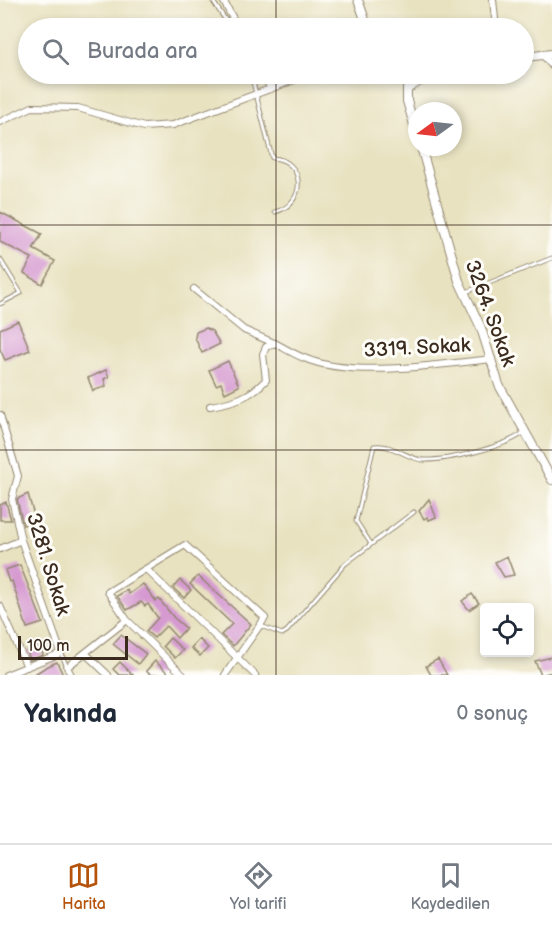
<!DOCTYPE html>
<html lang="tr">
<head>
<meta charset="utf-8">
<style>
  body { margin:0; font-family:"Balsamiq Sans",sans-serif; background:#f2f2f3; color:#1f2937 }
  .controls { position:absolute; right:18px; bottom:18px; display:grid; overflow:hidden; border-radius:6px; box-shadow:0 3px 9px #0003 }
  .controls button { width:54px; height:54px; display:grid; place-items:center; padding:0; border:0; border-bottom:2px solid #e0e1e3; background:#fff; color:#1f2937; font:30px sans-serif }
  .compass { position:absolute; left:408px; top:102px; width:54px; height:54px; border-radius:50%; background:#fff; box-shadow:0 3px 9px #0003; rotate:255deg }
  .scale { position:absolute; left:18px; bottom:15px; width:110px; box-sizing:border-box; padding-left:6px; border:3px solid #3b2a1e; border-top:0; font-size:16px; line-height:21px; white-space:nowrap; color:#3b2a1e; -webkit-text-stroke:4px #fdfcf7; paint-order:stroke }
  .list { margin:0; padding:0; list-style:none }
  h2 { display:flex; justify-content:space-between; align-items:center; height:78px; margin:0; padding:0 24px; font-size:26px }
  h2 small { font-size:20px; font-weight:400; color:#747a83 }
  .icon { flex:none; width:33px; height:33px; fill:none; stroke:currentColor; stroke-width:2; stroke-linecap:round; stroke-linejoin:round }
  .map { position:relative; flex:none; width:552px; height:675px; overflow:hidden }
  .search { position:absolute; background:#fff; box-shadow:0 3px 9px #0003; left:18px; right:18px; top:18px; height:66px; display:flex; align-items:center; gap:15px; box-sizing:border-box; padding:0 21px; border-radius:33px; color:#747a83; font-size:22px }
  .sheet { height:168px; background:#fff }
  nav { display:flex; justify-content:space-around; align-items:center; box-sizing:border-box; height:84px; border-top:2px solid #e0e1e3; background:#fff; font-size:16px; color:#747a83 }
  nav a { display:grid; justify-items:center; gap:3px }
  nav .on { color:#b45309 }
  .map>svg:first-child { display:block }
</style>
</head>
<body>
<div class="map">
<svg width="552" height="675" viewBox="0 0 552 675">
  <rect width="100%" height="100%" fill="#fdfcf7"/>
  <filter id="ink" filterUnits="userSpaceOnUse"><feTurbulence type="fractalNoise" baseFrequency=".0167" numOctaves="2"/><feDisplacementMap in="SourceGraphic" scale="12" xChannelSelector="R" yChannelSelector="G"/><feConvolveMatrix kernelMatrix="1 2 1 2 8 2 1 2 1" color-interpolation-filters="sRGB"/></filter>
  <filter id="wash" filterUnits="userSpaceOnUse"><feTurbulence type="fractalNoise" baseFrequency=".008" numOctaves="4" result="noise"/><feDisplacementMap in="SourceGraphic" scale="24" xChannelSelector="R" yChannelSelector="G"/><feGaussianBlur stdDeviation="1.35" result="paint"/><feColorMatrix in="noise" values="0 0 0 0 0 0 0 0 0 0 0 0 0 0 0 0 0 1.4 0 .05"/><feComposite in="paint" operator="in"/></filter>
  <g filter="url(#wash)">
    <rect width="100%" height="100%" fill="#e8e2c0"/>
    <g id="blocks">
      <path fill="#d69ad1" d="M0 212 42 234 33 249 55 261 42 284 24 273 32 258 0 242Z
        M18 321 30 350 5 360 0 349V329Z
        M206 328 212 331 220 344 202 353 195 338 196 332Z
        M228 361 239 386 225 393 221 383 216 385 209 370Z
        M106 370 109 377 104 379 106 386 93 391 88 378Z
        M28 494 36 523 23 525 17 499Z
        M429 499 436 517 429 520 427 517 424 519 419 511Z
        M6 502 11 520H0V505Z
        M507 556 514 575 504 577 495 562Z
        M20 565 43 623 27 628 12 581 9 582 5 570Z
        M198 576 251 624 233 646 221 635 232 624 190 584Z
        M180 580 191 590 184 598 173 588Z
        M143 584 156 601 159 599 174 618 186 628 177 638 166 626 154 638 146 631 158 618 148 604 145 606 141 602 127 610 117 596 127 590 129 594Z
        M472 594 479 603 469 610 462 601Z
        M121 635 146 654 138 664 113 644Z
        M170 638 183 650 175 658 163 646Z
        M199 639 208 648 200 656 191 648Z
        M40 646 43 655 30 660 27 651Z
        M552 657V672L541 675 535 661Z
        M438 659 447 675H431L426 666Z
        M155 661 170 675H151L146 671Z
        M57 662 63 675H33L46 667Z
        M120 662 133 675H119L113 669Z"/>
    </g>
  </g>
  <g filter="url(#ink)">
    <use href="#blocks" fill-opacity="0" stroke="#92866f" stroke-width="1.5"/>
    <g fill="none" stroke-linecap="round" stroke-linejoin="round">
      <defs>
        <path id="lane" d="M212 0 231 28
          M251 74 272 158C306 160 307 204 275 212
          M0 259 21 293 0 304
          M466 292 552 258
          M371 544 356 521 374 446C392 443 407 459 423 460 446 461 505 447 523 433
          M261 626 282 634 287 631 345 564 414 512
          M61 653 67 667"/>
        <path id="street" d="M223 0 238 28
          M493 0 496 28
          M542 54 552 66
          M263 74 271 89
          M0 122 32 107 78 108 144 127 173 125 310 74
          M194 289 244 330 274 343
          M210 406C234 402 250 397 266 380L263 354 266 347 275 343C284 348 294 354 304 358 353 379 440 364 492 359
          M0 415 18 476 12 499 21 540 61 653 6 675
          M0 549 21 540
          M146 569 255 675
          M0 606 27 667
          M85 653 108 675
          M71 675 67 667 127 620
          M183 675 127 620 108 592 185 545 265 618 225 675"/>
        <path id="secondary" d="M358 0 368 28
          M524 57 552 54
          M393 74 415 84
          M417 135 407 101V89L420 81 454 74
          M421 147 459 281 481 328 499 385 552 480"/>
      </defs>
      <use href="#lane" stroke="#92866f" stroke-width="5"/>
      <use href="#street" stroke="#92866f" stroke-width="8"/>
      <use href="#secondary" stroke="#92866f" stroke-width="10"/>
      <use href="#lane" stroke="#fff" stroke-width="3"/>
      <use href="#street" stroke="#fff" stroke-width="6"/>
      <use href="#secondary" stroke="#fff" stroke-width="8"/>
    </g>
  </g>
  <path fill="none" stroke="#3b2a1e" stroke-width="1.5" stroke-opacity="0.55" d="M276 0V28M276 74V675M0 225H552M0 450H552"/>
  <g text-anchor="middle" stroke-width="6" stroke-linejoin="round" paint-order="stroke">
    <g font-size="20" fill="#3b2a1e" stroke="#fdfcf7">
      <text transform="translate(491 313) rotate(70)" y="7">3264. Sokak</text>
      <text transform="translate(417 347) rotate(-3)" y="7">3319. Sokak</text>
      <text transform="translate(49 564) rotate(73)" y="7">3281. Sokak</text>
    </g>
  </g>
</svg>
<div class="controls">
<button><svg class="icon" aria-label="locate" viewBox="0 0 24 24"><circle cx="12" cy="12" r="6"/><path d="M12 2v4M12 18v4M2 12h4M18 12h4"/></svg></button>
</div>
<svg class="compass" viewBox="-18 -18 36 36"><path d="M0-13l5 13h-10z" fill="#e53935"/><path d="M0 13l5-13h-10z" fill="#747a83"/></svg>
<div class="scale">100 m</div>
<div class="search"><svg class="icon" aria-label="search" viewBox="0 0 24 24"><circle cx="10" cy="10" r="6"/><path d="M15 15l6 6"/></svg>Burada ara</div>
</div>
<section class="sheet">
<h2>Yakında<small>0 sonuç</small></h2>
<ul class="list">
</ul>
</section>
<nav>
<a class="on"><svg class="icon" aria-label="map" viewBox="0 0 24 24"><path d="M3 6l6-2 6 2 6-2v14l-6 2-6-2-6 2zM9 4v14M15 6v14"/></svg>Harita</a>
<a><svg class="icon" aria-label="directions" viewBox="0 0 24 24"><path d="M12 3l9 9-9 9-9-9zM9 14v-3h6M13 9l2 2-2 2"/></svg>Yol tarifi</a>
<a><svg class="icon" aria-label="saved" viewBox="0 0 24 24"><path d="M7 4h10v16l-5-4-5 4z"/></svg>Kaydedilen</a>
</nav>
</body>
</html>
